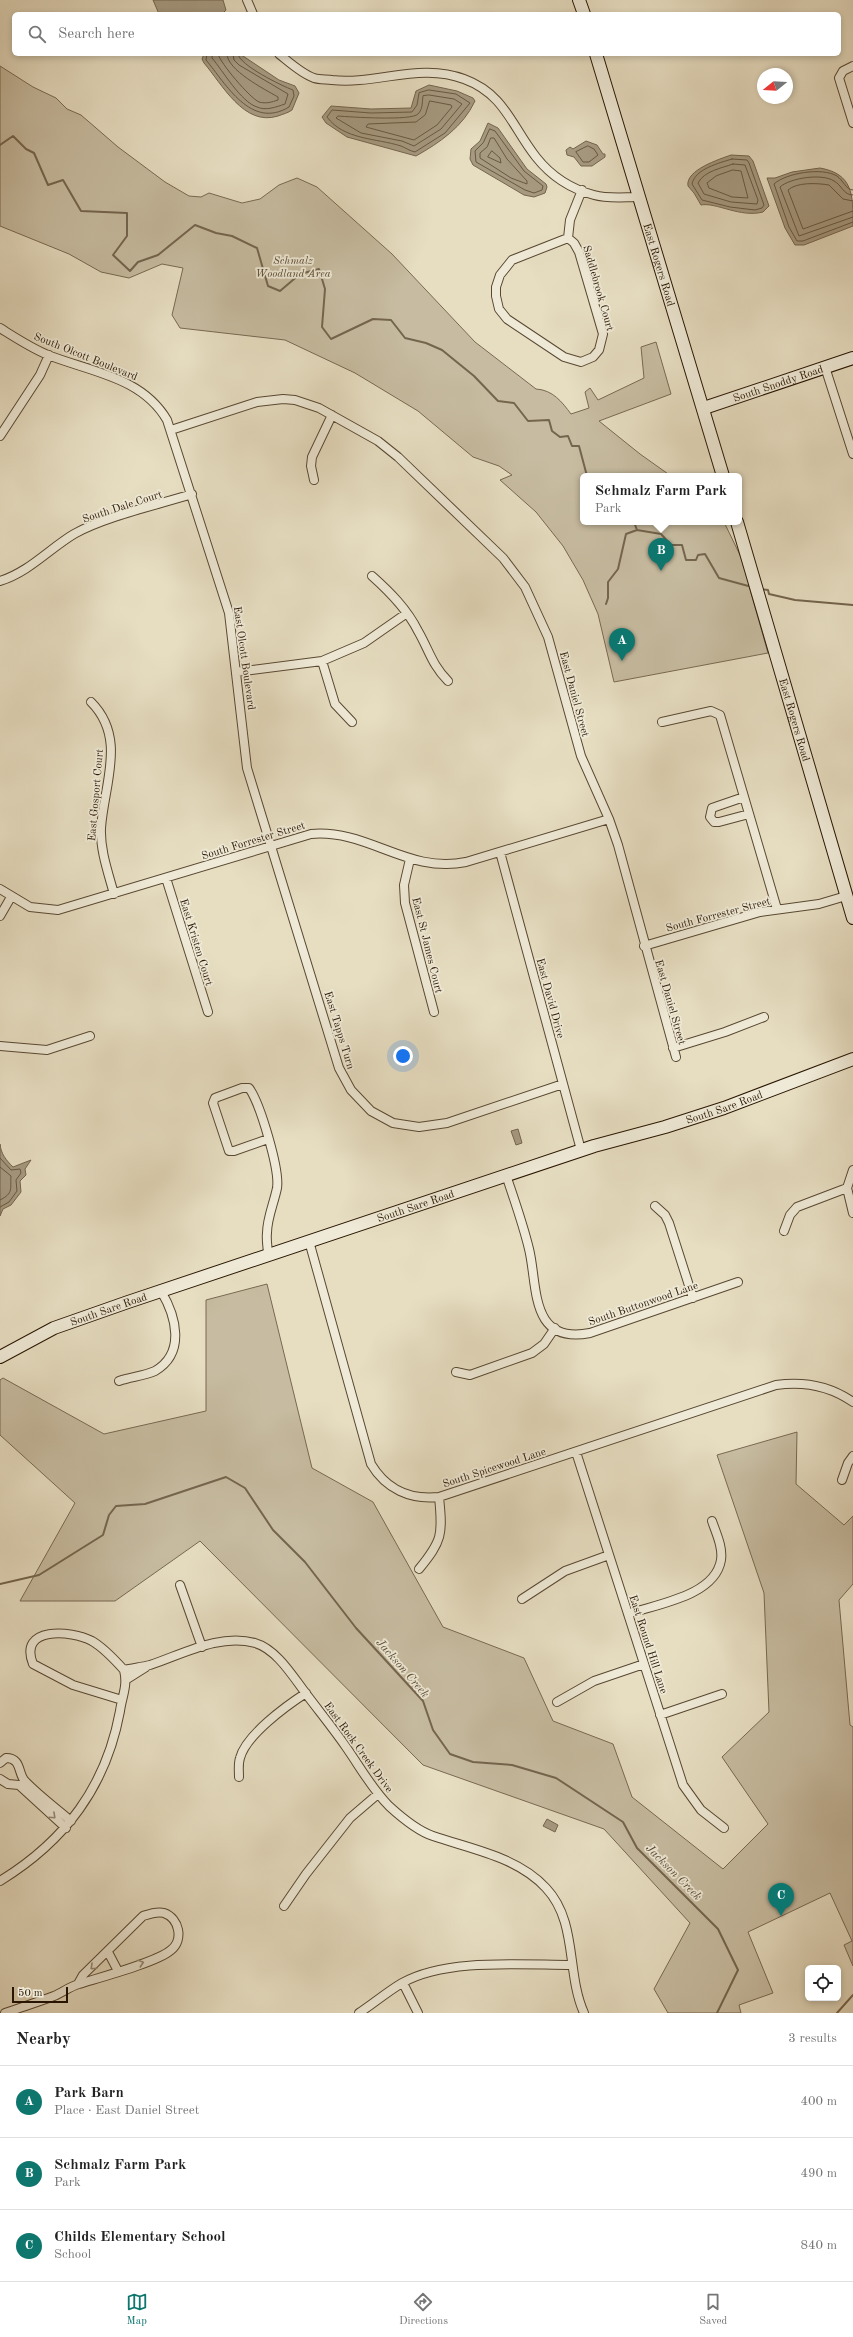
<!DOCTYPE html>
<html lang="en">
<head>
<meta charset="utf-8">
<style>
  body { margin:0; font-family:"Old Standard TT",serif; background:#f6f6f6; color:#222 }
  .controls { position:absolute; right:12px; bottom:12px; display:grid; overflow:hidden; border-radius:6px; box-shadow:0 2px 6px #0003 }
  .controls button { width:36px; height:36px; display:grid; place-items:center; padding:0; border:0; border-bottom:1px solid #e0e0e0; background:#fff; color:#222; font:20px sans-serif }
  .compass { position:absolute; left:757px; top:68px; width:36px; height:36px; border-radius:50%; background:#fff; box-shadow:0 2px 6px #0003; rotate:252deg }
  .scale { position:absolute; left:12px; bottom:10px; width:56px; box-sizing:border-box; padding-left:4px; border:2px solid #291602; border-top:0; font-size:11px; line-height:14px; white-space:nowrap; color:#291602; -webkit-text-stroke:3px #efead7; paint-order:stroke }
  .you { position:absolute; left:403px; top:1056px; width:14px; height:14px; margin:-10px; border:3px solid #fff; border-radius:50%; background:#1a73e8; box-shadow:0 0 0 6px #1a73e833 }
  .badge { display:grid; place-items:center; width:26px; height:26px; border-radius:50%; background:#0f766e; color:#fff; font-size:13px; font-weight:700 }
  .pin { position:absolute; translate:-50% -33px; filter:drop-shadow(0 1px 2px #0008) }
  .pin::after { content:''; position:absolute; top:21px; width:14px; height:12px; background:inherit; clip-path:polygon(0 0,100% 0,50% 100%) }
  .popup { position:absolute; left:580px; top:473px; width:162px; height:52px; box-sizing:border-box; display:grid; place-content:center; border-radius:6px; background:#fff; filter:drop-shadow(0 1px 3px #0005); font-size:13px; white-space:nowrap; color:#767676 }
  .popup b { font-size:15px; color:#222 }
  .popup::after { content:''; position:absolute; left:50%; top:100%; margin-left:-8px; border:8px solid transparent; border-top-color:#fff }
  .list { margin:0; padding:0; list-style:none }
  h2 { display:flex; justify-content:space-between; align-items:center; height:52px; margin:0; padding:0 16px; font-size:17px }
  h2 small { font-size:13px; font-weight:400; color:#767676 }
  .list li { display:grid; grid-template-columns:26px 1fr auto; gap:12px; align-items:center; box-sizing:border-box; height:72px; padding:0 16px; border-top:1px solid #e0e0e0 }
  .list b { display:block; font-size:15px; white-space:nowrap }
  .list p { margin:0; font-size:13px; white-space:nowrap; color:#767676 }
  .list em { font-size:13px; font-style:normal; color:#767676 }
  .icon { flex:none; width:22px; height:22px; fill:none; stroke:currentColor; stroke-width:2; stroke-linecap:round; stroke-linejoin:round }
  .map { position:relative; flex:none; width:853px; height:2013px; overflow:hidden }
  .search { position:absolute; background:#fff; box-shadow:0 2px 6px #0003; left:12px; right:12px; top:12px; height:44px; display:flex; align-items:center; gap:10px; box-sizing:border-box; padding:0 14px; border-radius:6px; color:#767676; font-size:15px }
  .sheet { height:268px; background:#fff }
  nav { display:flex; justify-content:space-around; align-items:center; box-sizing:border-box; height:56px; border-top:1px solid #e0e0e0; background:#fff; font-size:11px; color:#767676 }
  nav a { display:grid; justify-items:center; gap:2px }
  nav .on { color:#0f766e }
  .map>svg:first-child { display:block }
</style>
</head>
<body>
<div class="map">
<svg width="853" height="2013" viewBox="0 0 853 2013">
  <rect width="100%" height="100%" fill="#e7dec2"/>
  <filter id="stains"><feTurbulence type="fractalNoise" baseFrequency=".005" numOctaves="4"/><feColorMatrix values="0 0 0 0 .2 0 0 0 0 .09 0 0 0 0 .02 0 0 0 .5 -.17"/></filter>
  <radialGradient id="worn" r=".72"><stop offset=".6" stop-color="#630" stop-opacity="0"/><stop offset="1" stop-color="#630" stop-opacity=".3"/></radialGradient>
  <path fill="#c7bca1" stroke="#786952" d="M0 66 33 87 56 98 67 109 81 115 118 147 165 182 189 196 201 197 209 193 242 203 260 199 279 185 297 178 317 187 392 254 475 342 536 389C553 390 562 402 571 414L589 408 585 392 590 388 598 400 644 378 641 347 656 342 671 394 599 421 640 454 671 476H583V522H724L753 582 749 586 768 653 614 682 598 614 583 580 563 546 536 512 500 480 512 475 499 466 473 457 418 411 355 373 285 340 180 328 172 315 183 268 162 264 129 278 101 272 69 254 0 226Z
    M267 1284 312 1468 373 1502 443 1627 524 1658 553 1721 613 1744 632 1797 723 1869 768 1824 722 1757 769 1712 764 1593 717 1455 797 1432 796 1484 844 1525 853 1516V1584L839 1600 850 1725 853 1727V1966L844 1945 852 1941 830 1893 748 1932 773 1993 739 2005 741 2013H668L654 1989 690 1923 604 1829 423 1765 200 1541 115 1601H20L75 1503 0 1435V1380L3 1378 104 1434 206 1411V1300Z"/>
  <path fill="#a69a81" stroke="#74654e" d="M153 0H223L226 10 222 14H159Z
    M204 54H240L279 80 295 86 299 93 292 110C288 113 283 114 278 116 244 127 222 84 204 63L202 59Z
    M429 85 457 91 473 98 475 101C463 127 439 143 416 156L347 137 326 123 322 117 331 106 371 109 411 108 416 91Z
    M488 123 498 128 527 169 546 184 547 187 545 193 534 197 524 195 473 165 470 159 471 149 480 141Z
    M586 141 597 145 603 154H605V157L592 166H581L574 157 567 155 566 150 570 147 573 149Z
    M731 155 749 156 753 161 769 206 763 212C740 218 716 202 701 205L694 193 688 186C685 170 720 159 731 155Z
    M820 168C853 174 853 194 853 226L804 245H795L785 228 767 178H775L792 172Z
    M518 1129 522 1143 516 1145 511 1131Z
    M0 1144C1 1154 6 1160 13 1167L31 1160 25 1169 26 1175 20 1181 21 1192 11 1205 3 1209 0 1216Z
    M547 1819 558 1825 555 1832 543 1826Z"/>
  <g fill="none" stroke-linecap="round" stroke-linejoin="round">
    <path stroke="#685842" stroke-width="1" d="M207 54 206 60C226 84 251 130 289 107L294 96 293 90C282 86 239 65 238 54
      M212 54V58C223 71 241 102 257 107 266 111 276 107 285 104L288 94 239 65 234 60 233 54
      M218 54C220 63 250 98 259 102 266 104 272 102 278 100V97C264 89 227 70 227 54
      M429 90 456 94 470 103 445 133 415 152C410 151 406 148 401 146 376 138 344 140 327 117L332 110 371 113 412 112 417 105 419 93Z
      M429 95 454 99 462 104 441 129 414 146 402 141 361 133 336 118 338 116C350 117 412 121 418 114 423 109 422 102 423 96Z
      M430 101 451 105 452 107 437 125 414 140 366 127 368 124 416 122 425 115Z
      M490 129 495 131 524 171 543 186 542 190 534 193 525 190 476 162 475 151 483 143Z
      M491 138H494L507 159 527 181V184L511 178 480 158V153L487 147Z
      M588 146 594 149 598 155 589 162H583L576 152Z
      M492 151 500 158 501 163 488 157Z
      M732 159 747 160 749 163 764 205 762 208 755 210 730 207 702 200 692 184C695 169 719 163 732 159Z
      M733 164 745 165 758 200 757 204 731 202 704 194 698 183C704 171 722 168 733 164Z
      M733 170 741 171 748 198 732 197 709 188 707 183 716 176Z
      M853 190C846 190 843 180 837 176 822 167 786 173 774 184L789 227 797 241H803L853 222
      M853 195C843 195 842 185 834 181 822 173 790 178 780 187L799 236 853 217
      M853 201 843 199 829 185C817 183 797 182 788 190L803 229 853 211
      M0 1158 11 1170 20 1169 21 1173 16 1180 17 1191 9 1202 0 1207
      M0 1167 11 1176C10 1189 14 1193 0 1200"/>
    <path stroke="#74654e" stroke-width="2" d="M0 145 13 136 26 149 34 153 48 185 63 180 81 211 127 213V236L113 255 130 271 138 262 158 255 195 225 216 233 232 236 257 248 268 286 280 291 300 274 319 269 325 289 322 327 331 339 373 319 391 320 405 338 426 343 442 350 474 376 498 401 514 403 528 421 549 420 552 431 560 437 568 436 572 446H579L587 476
      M637 530 661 534 671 545H682L686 560H696L698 555 705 554 719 578 752 587
      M761 589 768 590 769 594 795 600 853 605
      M606 604 608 598V582L618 569 626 534 637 530 634 522
      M0 1584 39 1575 103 1535 109 1515 116 1506 145 1504 226 1477 245 1488 273 1530 305 1562 356 1628 423 1701 433 1730 450 1754 473 1762 512 1765 556 1778 623 1822 637 1848 718 1929 738 1970 717 2013
      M837 2013 853 1995"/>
    <defs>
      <path id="street" d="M247 0 253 14
        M279 54C289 62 302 74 314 78 320 80 327 79 332 80 376 85 421 62 464 79 505 94 512 127 536 157 551 176 571 189 594 195 608 199 624 197 639 197
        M853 66 843 71 839 78 853 123
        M568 238 574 243 579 252 603 334 599 350 593 357 581 362 564 357 507 319 499 309 496 296V287L500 275 512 260 568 238 570 220 582 190
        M0 328C16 338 31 348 48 355 91 372 142 377 167 420L229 613 247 768 339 1068 351 1090 371 1111 393 1123 419 1127 447 1123 563 1084
        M825 367 853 454
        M171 430 257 402 283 399 295 400 319 408 378 441 398 457 503 558 525 587 548 637 581 756 609 819 618 845 676 1057
        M0 436 40 375 49 355
        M314 480 311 466 312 457 332 415
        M372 576C390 592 407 609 418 631 429 650 432 665 448 681
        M0 581C29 572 49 549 74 534 104 517 157 505 192 494
        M322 661 335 704 352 722
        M236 672 322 661 364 643 407 613
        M91 702C127 738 104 784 101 828 100 850 108 872 114 894
        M662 722 711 711 720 715 777 909
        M744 797 712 808 710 817 714 822H719L749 814
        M500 852 581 1150
        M410 859 404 885 405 903 434 1012
        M166 878 208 1012
        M0 889 30 907 58 910 311 834C369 829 407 874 466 862L609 819
        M0 916 11 897
        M644 946 760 912 819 904 846 896
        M0 1046 47 1050 90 1036
        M673 1048 725 1032 764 1017
        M268 1139 234 1151H229L213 1103 215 1098 242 1088H249C260 1103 280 1170 277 1188 274 1203 267 1218 267 1233 266 1240 268 1248 268 1255
        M853 1170 847 1188 853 1213
        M506 1175C514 1199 523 1224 529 1249 538 1285 529 1345 590 1333L738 1282
        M655 1206 665 1215 669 1223 693 1298
        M784 1231 790 1215 797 1207 847 1188
        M309 1241 371 1464C386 1489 410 1500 439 1497L776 1385C804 1381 830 1386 853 1402
        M456 1372 470 1375 532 1353 544 1344 555 1328
        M119 1381C130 1377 144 1376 155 1371 186 1353 176 1316 161 1291
        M576 1452 683 1785 701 1810 724 1828
        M842 1480 848 1463 853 1456
        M419 1569C442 1541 443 1535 439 1497
        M180 1585 202 1647
        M522 1599 565 1571 609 1555
        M628 1614C657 1604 715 1596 721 1560 723 1547 716 1533 712 1521
        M124 1670C133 1668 142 1667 150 1665 183 1654 220 1633 255 1643 276 1649 292 1675 304 1691 318 1710 333 1728 346 1747 360 1767 372 1789 389 1806 401 1817 418 1831 433 1836 471 1849 518 1857 546 1888 578 1922 566 1973 584 2013
        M127 1679 146 1667
        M557 1702 594 1681 644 1664
        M660 1715 722 1694
        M0 1763 6 1758C21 1758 18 1772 24 1780 38 1795 56 1808 71 1821
        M239 1777C239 1771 238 1764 240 1758 246 1735 286 1706 306 1693
        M0 1779 8 1784 19 1785 66 1828
        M0 1881C65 1841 106 1787 120 1711 122 1696 128 1686 124 1670 115 1660 104 1648 92 1641 71 1630 18 1626 33 1664L73 1685 122 1700
        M284 1906 306 1874 350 1818 378 1794
        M108 1952 118 1971
        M403 1983 418 2013
        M5 2013C22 2007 38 2002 54 1996 63 1992 71 1986 79 1984 98 1978 158 1962 171 1950 184 1940 179 1918 164 1913 157 1911 149 1914 143 1916L83 1975 78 1984
        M359 2013C374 2003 387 1992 402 1983 446 1958 522 1965 572 1965"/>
      <g id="secondary">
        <path d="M579 0 584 14"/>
        <path id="s1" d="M596 54 723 476"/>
        <path id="s2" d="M704 408 853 358"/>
        <path id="s3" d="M737 522 853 918"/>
        <path id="s4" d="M0 1357 54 1328 128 1302 594 1146 665 1127 724 1108 853 1059"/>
      </g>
    </defs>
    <use href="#street" stroke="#584832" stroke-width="10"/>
    <use href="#secondary" stroke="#291602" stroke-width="14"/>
    <use href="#street" stroke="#efead7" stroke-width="8"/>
    <use href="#secondary" stroke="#efead7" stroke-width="12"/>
  </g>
  <defs><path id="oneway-chevron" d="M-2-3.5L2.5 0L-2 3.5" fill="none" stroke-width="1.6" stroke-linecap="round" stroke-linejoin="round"/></defs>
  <g stroke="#968b77">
    <use href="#oneway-chevron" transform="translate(53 1816) rotate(43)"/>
    <use href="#oneway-chevron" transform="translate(141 1963) rotate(-18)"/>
    <use href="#oneway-chevron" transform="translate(93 1967) rotate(137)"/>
  </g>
  <g text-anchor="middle" stroke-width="3.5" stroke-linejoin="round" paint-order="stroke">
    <g font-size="11" font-style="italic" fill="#584832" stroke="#efead7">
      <text x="293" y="264">Schmalz<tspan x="293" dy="13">Woodland Area</tspan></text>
    </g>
    <g font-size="11" fill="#291602" stroke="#efead7">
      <text dy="4" stroke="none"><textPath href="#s1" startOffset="220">East Rogers Road</textPath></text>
      <text transform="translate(599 288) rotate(74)" y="4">Saddlebrook Court</text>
      <text transform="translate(86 356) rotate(22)" y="4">South Olcott Boulevard</text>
      <text dy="4" stroke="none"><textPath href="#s2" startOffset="78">South Snoddy Road</textPath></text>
      <text transform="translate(122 506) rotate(-18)" y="4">South Dale Court</text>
      <text transform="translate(245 658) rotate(82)" y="4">East Olcott Boulevard</text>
      <text transform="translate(575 694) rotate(75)" y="4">East Daniel Street</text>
      <text dy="4" stroke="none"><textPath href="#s3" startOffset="206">East Rogers Road</textPath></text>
      <text transform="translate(95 795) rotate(-85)" y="4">East Gosport Court</text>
      <text transform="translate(253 840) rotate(-17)" y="4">South Forrester Street</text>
      <text transform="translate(718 914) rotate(-15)" y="4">South Forrester Street</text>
      <text transform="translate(197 942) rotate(73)" y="4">East Kristen Court</text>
      <text transform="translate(428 945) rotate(76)" y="4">East St James Court</text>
      <text transform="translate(551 998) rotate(75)" y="4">East David Drive</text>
      <text transform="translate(671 1002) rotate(74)" y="4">East Daniel Street</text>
      <text transform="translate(340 1030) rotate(73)" y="4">East Tapps Turn</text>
      <text dy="4" stroke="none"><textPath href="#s4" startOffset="767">South Sare Road</textPath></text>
      <text dy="4" stroke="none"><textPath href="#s4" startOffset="443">South Sare Road</textPath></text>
      <text transform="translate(643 1303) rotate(-19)" y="4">South Buttonwood Lane</text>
      <text dy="4" stroke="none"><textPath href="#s4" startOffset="119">South Sare Road</textPath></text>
      <text transform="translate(494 1467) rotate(-18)" y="4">South Spicewood Lane</text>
      <text transform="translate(649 1644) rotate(72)" y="4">East Round Hill Lane</text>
      <text transform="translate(359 1747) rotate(54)" y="4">East Rock Creek Drive</text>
    </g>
    <g font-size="12" font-style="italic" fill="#5b4b35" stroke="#efead7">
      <text transform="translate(403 1668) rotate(49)" y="4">Jackson Creek</text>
      <text transform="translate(674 1872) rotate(45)" y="4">Jackson Creek</text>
    </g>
  </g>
  <rect width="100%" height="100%" filter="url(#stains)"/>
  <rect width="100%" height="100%" fill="url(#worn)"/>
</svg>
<div class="controls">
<button><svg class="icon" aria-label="locate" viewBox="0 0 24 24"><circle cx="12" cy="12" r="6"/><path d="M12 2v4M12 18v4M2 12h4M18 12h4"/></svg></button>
</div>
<svg class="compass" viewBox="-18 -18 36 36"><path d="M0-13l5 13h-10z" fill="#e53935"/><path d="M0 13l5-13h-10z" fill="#767676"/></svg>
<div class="scale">50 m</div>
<div class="you"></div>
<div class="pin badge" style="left:622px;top:661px">A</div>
<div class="pin badge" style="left:661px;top:571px">B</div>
<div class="popup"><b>Schmalz Farm Park</b>Park</div>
<div class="pin badge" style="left:781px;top:1916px">C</div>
<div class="search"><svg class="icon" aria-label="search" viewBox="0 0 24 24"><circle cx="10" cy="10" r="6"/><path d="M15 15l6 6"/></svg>Search here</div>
</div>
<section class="sheet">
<h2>Nearby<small>3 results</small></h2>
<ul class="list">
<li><span class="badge">A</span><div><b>Park Barn</b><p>Place · East Daniel Street</p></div><em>400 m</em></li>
<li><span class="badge">B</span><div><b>Schmalz Farm Park</b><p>Park</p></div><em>490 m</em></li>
<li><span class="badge">C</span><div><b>Childs Elementary School</b><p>School</p></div><em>840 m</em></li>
</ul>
</section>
<nav>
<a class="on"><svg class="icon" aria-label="map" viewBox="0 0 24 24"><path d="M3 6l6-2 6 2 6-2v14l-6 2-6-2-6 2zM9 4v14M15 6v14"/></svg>Map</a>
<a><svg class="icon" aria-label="directions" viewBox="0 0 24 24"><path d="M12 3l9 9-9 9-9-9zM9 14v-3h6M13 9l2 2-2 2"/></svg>Directions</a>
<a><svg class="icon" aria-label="saved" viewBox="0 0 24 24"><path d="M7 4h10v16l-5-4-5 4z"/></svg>Saved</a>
</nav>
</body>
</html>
